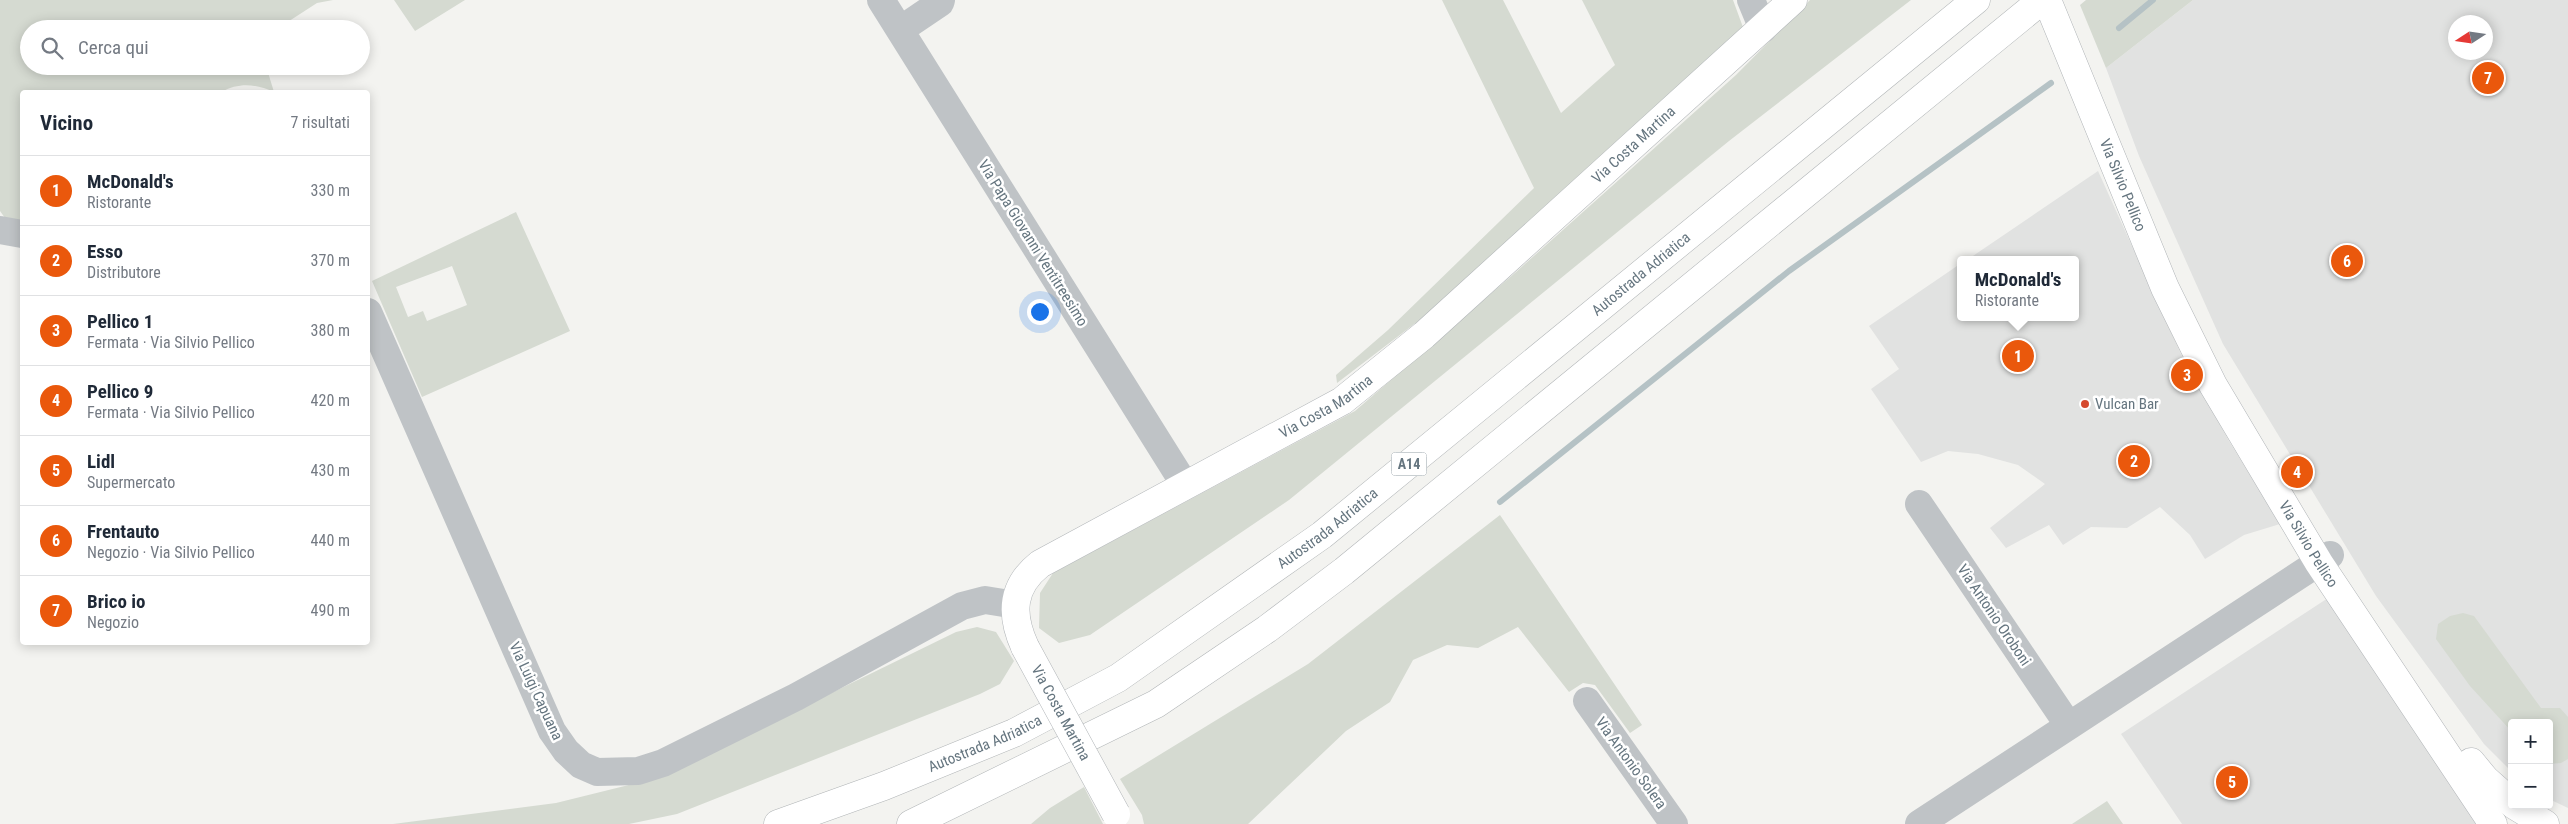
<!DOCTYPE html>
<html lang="it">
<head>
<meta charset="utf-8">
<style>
  body { margin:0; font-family:"Roboto Condensed",sans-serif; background:#f6f6f7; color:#1f2937 }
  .controls { position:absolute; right:15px; bottom:15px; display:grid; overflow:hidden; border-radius:5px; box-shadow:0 2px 12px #0003 }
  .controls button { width:45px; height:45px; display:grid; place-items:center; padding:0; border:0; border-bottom:1px solid #e0e1e3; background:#fff; color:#1f2937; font:25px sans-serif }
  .compass { position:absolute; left:2448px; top:15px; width:45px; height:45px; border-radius:50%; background:#fff; box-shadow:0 2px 12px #0003; rotate:258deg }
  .you { position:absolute; left:1039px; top:311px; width:18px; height:18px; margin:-12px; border:4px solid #fff; border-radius:50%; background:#1a73e8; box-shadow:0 0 0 8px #1a73e833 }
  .badge { display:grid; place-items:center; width:32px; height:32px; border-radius:50%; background:#ea580c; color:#fff; font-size:16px; font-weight:700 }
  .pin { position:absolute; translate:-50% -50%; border:2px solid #fff; box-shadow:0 1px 5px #0006 }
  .popup { position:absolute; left:1957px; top:256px; width:122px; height:65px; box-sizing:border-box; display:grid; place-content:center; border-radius:5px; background:#fff; filter:drop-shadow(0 1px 4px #0005); font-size:16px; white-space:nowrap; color:#747a83 }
  .popup b { font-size:19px; color:#1f2937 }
  .popup::after { content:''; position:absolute; left:50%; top:100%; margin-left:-10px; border:10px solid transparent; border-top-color:#fff }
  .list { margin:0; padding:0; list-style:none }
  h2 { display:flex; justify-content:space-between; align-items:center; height:65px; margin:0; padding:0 20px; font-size:21px }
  h2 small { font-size:16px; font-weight:400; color:#747a83 }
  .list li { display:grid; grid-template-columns:32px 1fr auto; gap:15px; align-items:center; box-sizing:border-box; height:70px; padding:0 20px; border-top:1px solid #e0e1e3 }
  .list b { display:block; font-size:19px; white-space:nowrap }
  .list p { margin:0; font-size:16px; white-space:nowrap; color:#747a83 }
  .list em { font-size:16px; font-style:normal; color:#747a83 }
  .icon { flex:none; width:28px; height:28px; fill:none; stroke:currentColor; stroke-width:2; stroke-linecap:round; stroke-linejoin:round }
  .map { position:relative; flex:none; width:2568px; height:824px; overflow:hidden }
  .search { position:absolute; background:#fff; box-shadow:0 2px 12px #0003; left:20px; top:20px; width:350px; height:55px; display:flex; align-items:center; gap:12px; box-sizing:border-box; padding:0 18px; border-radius:28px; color:#747a83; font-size:19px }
  .panel { position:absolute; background:#fff; box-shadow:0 2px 12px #0003; left:20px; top:90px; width:350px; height:555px; border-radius:5px }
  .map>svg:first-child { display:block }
</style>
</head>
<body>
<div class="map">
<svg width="2568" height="824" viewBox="0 0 2568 824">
  <rect width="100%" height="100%" fill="#f3f3f0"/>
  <path fill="#e1e2e1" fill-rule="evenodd" d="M2193 0H2568V808L2549 799V723H2512V772L2484 744 2376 596 2223 344 2139 156 2106 68ZM2456 22H2486V52H2456Z
    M2098 171 2181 354 2229 441 2280 524 2244 535 2205 559 2190 535 2160 507 2127 528 2091 527 2063 545 2049 525 2006 548 1990 528 2045 484 2018 465 1978 454 1948 451 1921 462 1871 389 1899 369 1869 326 1960 264V317H2076V260H1967Z
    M2328 598 2479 824H2182L2121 734Z"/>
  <path fill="#d5dad1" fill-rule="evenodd" d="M0 0H333L317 3 283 25 281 29H29V66H266L274 92C255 84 240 82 221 92H22V221L5 218 0 211Z
    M394 0H465L415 31Z
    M1442 0H1503L1561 113 1615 65 1582 0H1733L1744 30 1443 302 1337 383 1336 375 1388 330 1534 188Z
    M1810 0H1911L1729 141 1289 500 1090 635 1059 643 1039 628 1040 593 1053 573 1355 411 1516 272 1736 75Z
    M2086 0H2193L2106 68 2080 5Z
    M516 212 570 331 422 397 372 281ZM452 266 467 305 427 321 423 311 408 317 396 287Z
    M1500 515 1642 725 1630 733 1595 685 1583 683 1569 692 1518 627 1478 648 1447 645 1413 660 1390 702 1346 731 1248 824H1144L1142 815 1120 779 1308 664Z
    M2463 613 2474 616 2541 708H2560L2568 717V759L2561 763 2549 764V723H2512V732L2470 686 2436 639 2438 624 2450 616Z
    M977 627 996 632 1014 661 1000 684 980 694 677 814 629 824H393L556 803 657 778 956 632Z
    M1084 787 1103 824H1031L1050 808Z
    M2107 801 2123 824H2072Z"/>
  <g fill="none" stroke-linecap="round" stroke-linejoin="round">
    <path stroke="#b5c2c5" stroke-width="6" d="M2119 28 2153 0
      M1500 502 1789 271 2051 83"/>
    <defs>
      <g id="major">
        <path id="s1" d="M2047 0 2165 288 2213 385 2319 563 2493 824"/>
        <path id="s2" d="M1025 647C1010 614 1011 587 1040 564L1342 401 1424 335 1793 0"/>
        <path d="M2471 762 2485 779 2512 803"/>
        <path d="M2514 805 2545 824"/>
      </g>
      <g id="highway">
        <path id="s3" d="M778 824 884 786 1014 733 1118 678 1322 535 1976 0"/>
        <path d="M911 824 1156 704 1267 629 1344 571 2042 0"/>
      </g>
    </defs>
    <use href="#major" stroke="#b1b5b8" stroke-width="29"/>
    <use href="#highway" stroke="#b0b4b6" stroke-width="29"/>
    <path stroke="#bfc3c6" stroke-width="28" d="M881 0 1185 485
      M1751 0 1763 29
      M900 30 940 3 941 0
      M0 230 22 234
      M368 312 552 731 566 751 581 765 597 772 638 771 663 763 796 697 962 606 985 600 1016 605
      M1919 504 2069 726
      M1587 701 1674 824
      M1919 824 2330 555"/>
    <use href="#major" stroke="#fff" stroke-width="28"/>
    <use href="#highway" stroke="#fff" stroke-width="28"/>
    <defs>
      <g id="major-bridge">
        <path id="s4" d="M1025 647 1116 814"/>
      </g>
    </defs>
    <use href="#major-bridge" stroke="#b1b5b8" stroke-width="29" stroke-linecap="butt"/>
    <use href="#major-bridge" stroke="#fff" stroke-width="28"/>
  </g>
  <circle fill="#d5492e" stroke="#fff" stroke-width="2" cx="2085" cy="404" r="5"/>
  <g text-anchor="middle" stroke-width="5" stroke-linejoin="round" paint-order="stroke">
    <rect fill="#fff" stroke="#939ea5" stroke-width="1" x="1391.5" y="452.5" width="35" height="23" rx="4"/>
    <g font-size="14" font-weight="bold" fill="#65757f">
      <text x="1409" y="469">A14</text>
    </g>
    <g font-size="15" fill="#65757f" stroke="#fff">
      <text dy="5" stroke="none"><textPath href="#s2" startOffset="824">Via Costa Martina</textPath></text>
      <text dy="5" stroke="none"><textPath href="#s1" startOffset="200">Via Silvio Pellico</textPath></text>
      <text transform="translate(1033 243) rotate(58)" y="5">Via Papa Giovanni Ventitreesimo</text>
      <text dy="5" stroke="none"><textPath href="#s3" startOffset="1032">Autostrada Adriatica</textPath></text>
      <text dy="5" stroke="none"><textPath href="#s2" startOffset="419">Via Costa Martina</textPath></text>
      <text dy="5" stroke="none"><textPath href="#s3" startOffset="628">Autostrada Adriatica</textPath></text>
      <text dy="5" stroke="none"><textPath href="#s1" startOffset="605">Via Silvio Pellico</textPath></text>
      <text transform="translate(1994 615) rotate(56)" y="5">Via Antonio Oroboni</text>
      <text transform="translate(536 691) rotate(65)" y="5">Via Luigi Capuana</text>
      <text dy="5" stroke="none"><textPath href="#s4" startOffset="75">Via Costa Martina</textPath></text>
      <text dy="5" stroke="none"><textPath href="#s3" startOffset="222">Autostrada Adriatica</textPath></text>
      <text transform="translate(1631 763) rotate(54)" y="5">Via Antonio Solera</text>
    </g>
    <g font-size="15" fill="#65757f" stroke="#fff" text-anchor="start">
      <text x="2095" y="409">Vulcan Bar</text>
    </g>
  </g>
</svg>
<div class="controls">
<button>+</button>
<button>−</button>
</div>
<svg class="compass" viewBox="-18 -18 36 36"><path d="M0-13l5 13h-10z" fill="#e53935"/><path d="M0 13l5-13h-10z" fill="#747a83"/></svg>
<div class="you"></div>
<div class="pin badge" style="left:2018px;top:356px">1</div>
<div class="popup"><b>McDonald's</b>Ristorante</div>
<div class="pin badge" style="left:2134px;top:461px">2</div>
<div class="pin badge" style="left:2187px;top:375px">3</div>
<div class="pin badge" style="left:2297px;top:472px">4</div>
<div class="pin badge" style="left:2232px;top:782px">5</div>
<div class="pin badge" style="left:2347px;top:261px">6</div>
<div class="pin badge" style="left:2488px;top:78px">7</div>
<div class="search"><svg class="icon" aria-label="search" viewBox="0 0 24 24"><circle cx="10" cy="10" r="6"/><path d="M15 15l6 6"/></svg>Cerca qui</div>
<section class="panel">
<h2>Vicino<small>7 risultati</small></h2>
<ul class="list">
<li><span class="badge">1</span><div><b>McDonald's</b><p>Ristorante</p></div><em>330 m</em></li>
<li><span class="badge">2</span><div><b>Esso</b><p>Distributore</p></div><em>370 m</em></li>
<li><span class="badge">3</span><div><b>Pellico 1</b><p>Fermata · Via Silvio Pellico</p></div><em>380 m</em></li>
<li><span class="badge">4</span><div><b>Pellico 9</b><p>Fermata · Via Silvio Pellico</p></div><em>420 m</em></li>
<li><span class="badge">5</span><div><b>Lidl</b><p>Supermercato</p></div><em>430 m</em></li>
<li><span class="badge">6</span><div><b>Frentauto</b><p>Negozio · Via Silvio Pellico</p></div><em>440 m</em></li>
<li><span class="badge">7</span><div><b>Brico io</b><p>Negozio</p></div><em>490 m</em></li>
</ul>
</section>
</div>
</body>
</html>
